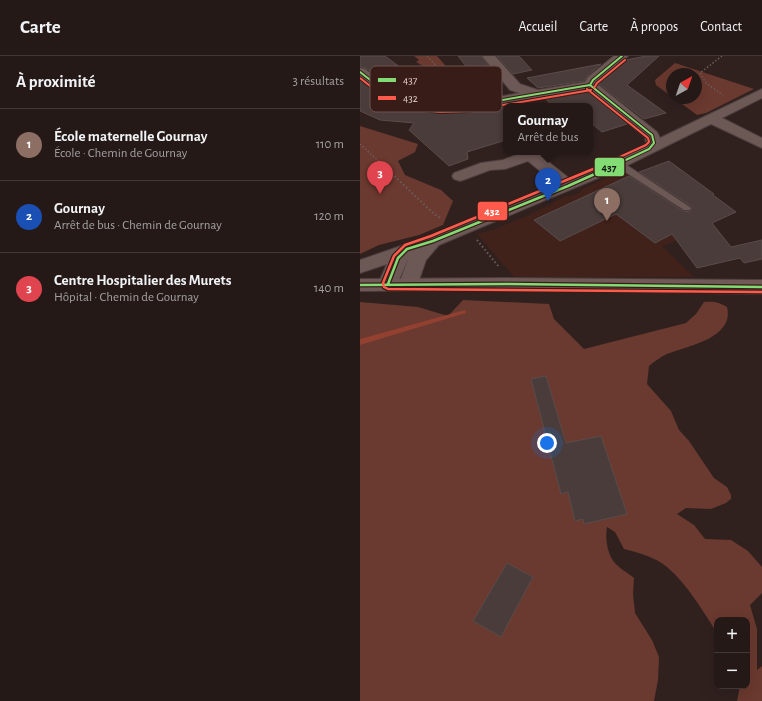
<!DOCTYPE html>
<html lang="fr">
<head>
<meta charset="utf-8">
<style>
  body { margin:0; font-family:"Alegreya Sans",sans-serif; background:#302624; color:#f1f3f6 }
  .controls { position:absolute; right:12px; bottom:12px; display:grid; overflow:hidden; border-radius:8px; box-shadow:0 4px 16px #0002 }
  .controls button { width:36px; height:36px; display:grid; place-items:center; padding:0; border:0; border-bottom:1px solid #413836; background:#241917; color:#f1f3f6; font:20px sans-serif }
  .compass { position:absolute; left:306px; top:12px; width:36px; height:36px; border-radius:50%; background:#241917; box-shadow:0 4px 16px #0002; rotate:40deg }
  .you { position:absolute; left:187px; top:387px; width:14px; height:14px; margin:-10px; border:3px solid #fff; border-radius:50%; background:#1a73e8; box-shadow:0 0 0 6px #1a73e833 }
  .badge { display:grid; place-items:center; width:26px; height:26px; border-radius:50%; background:#a79591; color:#fff; font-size:13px; font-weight:700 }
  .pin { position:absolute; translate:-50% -33px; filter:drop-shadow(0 1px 2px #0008) }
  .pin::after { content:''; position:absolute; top:21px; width:14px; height:12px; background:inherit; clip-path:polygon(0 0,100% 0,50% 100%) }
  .popup { position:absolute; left:143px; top:47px; width:90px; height:52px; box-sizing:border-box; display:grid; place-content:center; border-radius:8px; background:#241917; filter:drop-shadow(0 1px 3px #0005); font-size:13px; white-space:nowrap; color:#a3a0a1 }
  .popup b { font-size:15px; color:#f1f3f6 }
  .popup::after { content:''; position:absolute; left:50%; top:100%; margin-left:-8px; border:8px solid transparent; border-top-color:#241917 }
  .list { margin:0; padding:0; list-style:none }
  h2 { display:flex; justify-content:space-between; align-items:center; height:52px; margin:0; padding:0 16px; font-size:17px }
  h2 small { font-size:13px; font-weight:400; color:#a3a0a1 }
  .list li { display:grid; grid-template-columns:26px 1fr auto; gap:12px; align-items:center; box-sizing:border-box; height:72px; padding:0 16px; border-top:1px solid #413836 }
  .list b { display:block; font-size:15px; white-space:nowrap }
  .list p { margin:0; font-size:13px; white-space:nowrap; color:#a3a0a1 }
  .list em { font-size:13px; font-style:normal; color:#a3a0a1 }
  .map { position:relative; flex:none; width:402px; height:645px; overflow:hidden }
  header { display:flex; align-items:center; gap:24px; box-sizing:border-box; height:56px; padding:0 20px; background:#241917; border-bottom:1px solid #413836 }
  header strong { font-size:19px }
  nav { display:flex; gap:22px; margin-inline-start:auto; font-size:14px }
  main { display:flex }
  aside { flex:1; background:#241917 }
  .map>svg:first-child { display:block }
</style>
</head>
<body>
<header>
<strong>Carte</strong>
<nav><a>Accueil</a><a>Carte</a><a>À propos</a><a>Contact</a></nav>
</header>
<main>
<aside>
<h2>À proximité<small>3 résultats</small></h2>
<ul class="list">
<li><span class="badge" style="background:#8d6e63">1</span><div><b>École maternelle Gournay</b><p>École · Chemin de Gournay</p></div><em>110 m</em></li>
<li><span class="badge" style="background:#1a4fb4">2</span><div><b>Gournay</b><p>Arrêt de bus · Chemin de Gournay</p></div><em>120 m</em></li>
<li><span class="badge" style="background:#e0444e">3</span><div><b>Centre Hospitalier des Murets</b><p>Hôpital · Chemin de Gournay</p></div><em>140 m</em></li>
</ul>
</aside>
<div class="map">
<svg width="402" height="645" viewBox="0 0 402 645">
  <rect width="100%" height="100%" fill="#30211f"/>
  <path fill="#41221b" d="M262 115 350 172 302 190 334 221H154L117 178 133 174 171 158 206 140H211L221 136 222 133Z"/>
  <path fill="#6a392f" d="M54 0H77L99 25H89L64 18 70 14 56 6 59 4Z
    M315 7 394 33 346 57 337 59 314 42H336V18H312V41L296 29 295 24Z
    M0 70 58 88 55 96 38 105 45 119 81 134 93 145 83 169 59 179 19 189 0 198Z
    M103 244 189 248 194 263 224 293 326 267 336 258 344 246C354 245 359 246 367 251 375 282 327 290 307 298 300 301 294 306 289 310L287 328 311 355 319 374 329 385 354 422 367 431 371 439V443L366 447 351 453 326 452 317 458 334 469 345 483 371 484 388 495 402 511V537L390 549 397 573V614L402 610V645H377L380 630H387V564H357V577C342 554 328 529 307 511 295 501 279 497 264 493L255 476 247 471C245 482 247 497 254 506 259 512 268 517 274 522L273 538 275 557 292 584 299 601 298 624 294 645H0V246L58 251 88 260Z"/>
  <path fill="#924030" d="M105 254 106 257 0 289V283Z"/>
  <path fill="#493c3a" stroke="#594c4a" d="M0 0H25L41 12 23 18 82 37 134 29 140 39 114 43 81 45 51 41 33 33 6 12 0 11Z
    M98 0H121L137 21 117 24Z
    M137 0H159L172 14 153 18Z
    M286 0H299L267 29 306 57 284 63 239 28 266 4Z
    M241 8 227 20 224 25 178 32 167 22Z
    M0 24 25 44 49 52 80 56H107L146 49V84L107 96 108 103 89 110 49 74 54 67 20 64 0 55Z
    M227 35 267 68 242 76 230 66V50H192L185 42Z
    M309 105 354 138 353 139 376 156 352 167 371 191 402 184V203L384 207 380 202 337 212 312 178 295 187 256 158 200 185 174 164 269 120 323 155 330 156 332 151 279 116Z
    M186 320 206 387 241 380 267 458 224 468 223 463 215 465 208 436 201 438 171 323Z
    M147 507 173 521 141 581 113 565Z"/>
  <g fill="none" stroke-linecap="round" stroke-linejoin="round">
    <defs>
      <path id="lane" d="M256 106H262L331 152 330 154H324L256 110Z"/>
      <path id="street" d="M122 0H135L160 28 178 34 225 26 228 21 254 0H268L237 28 297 76 300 82 402 33V42L362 62 402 82V92L351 68 264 111 79 189 66 204 56 233 49 234 42 233 39 228 48 203 35 233 28 234 21 233 18 228 27 208 0 217V204L67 181 197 129 168 105 145 113 130 114 106 123 100 125 94 123 92 120 94 117 121 107 143 104 164 96H187L181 100 210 123 284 90 286 87 285 81 227 33 107 54 80 55 49 51 26 43 0 22V12L5 13C15 21 25 31 36 37 72 56 123 43 160 37L150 34Z"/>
      <path id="secondary" d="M146 222 402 224V238L146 234 0 235V223Z"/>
    </defs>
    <use href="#lane" stroke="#4c3e3d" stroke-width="2"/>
    <use href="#street" stroke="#4c3e3d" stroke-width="2"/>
    <use href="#secondary" stroke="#4c3e3d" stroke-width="2"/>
    <path stroke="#6d5d5a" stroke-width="1.5" stroke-dasharray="1.5 2" stroke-linecap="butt" d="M67 0 92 26
      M362 0 340 17 346 27 363 39
      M39 26 62 18 81 25 92 27 127 21
      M0 88 24 110"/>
    <path stroke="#6d5d5a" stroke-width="2" stroke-dasharray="1.5 2.5" stroke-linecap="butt" d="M23 109 74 158 82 163
      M117 184 139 211"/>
    <use href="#lane" fill="#6c5855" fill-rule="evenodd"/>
    <use href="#street" fill="#6c5855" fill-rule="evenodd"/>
    <use href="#secondary" fill="#705956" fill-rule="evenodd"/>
    <defs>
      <path id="bus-1-far1" d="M0 16 31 40 49 47 80 51 107 50 230 29
        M230 29 233 24 262 0
        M230 29 292 79 294 87 289 93 253 110"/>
      <path id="bus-1" d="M28 228 38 202 47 193 73 185 208 130 255 109
        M0 229 146 228 402 231"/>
      <path id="bus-2-far1" d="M0 22 29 45 48 52 80 56 108 55 231 34
        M234 32 237 27 265 4
        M227 33 288 82 289 86 286 89 240 110"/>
      <path id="bus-2" d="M243 109 71 180 45 189 34 200 23 227 24 231 28 233 402 236"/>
    </defs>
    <use href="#bus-1-far1" stroke="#381c17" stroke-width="4"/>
    <use href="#bus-1" stroke="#381c17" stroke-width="5"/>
    <use href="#bus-2-far1" stroke="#381c17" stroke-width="4"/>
    <use href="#bus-2" stroke="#381c17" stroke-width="5"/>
    <use href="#bus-1-far1" stroke="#82dc73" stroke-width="2"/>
    <use href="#bus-1" stroke="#82dc73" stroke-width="2.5"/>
    <use href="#bus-2-far1" stroke="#ff5b4d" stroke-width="2"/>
    <use href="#bus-2" stroke="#ff5b4d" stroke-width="2.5"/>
  </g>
  <rect x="10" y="10" width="132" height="46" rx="6" fill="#381c17" stroke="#6d534e" stroke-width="1"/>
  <rect x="18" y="22" width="18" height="4" fill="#82dc73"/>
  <rect x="18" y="40" width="18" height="4" fill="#ff5b4d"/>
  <g font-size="11" fill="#e7d4cf">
    <text x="43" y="28">437</text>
    <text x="43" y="46">432</text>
  </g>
  <g stroke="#381c17" stroke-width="1.5">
    <rect x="234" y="101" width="31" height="20" rx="4" fill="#82dc73"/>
    <rect x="117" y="145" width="31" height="20" rx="4" fill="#ff5b4d"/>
  </g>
  <g font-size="11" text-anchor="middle" font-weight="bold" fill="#fff">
    <text x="132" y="159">432</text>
  </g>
  <g font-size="11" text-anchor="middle" font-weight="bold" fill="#111">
    <text x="249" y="115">437</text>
  </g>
</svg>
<div class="controls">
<button>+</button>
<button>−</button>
</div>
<svg class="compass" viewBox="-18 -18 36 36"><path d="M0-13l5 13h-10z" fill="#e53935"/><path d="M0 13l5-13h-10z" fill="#a3a0a1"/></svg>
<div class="you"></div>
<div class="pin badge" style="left:247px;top:165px;background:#8d6e63">1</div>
<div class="pin badge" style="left:188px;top:145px;background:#1a4fb4">2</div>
<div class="popup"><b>Gournay</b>Arrêt de bus</div>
<div class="pin badge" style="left:20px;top:138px;background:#e0444e">3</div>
</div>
</main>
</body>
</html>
